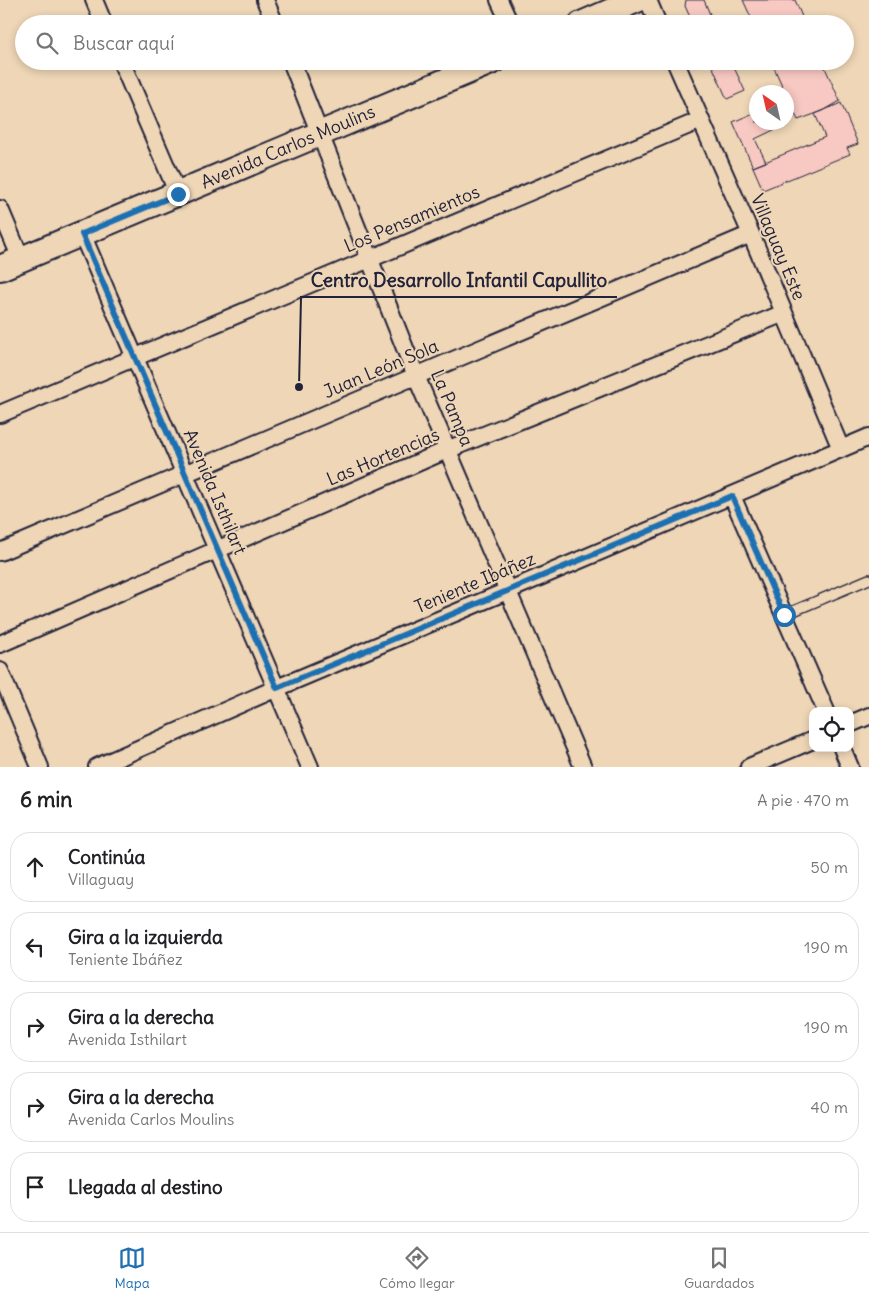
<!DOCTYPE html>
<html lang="es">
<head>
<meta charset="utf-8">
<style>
  body { margin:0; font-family:Delius,sans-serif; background:#f6f6f6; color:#202124 }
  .controls { position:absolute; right:15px; bottom:15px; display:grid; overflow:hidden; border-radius:10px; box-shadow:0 2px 8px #0003 }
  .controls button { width:45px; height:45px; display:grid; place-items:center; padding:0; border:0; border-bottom:1px solid #e0e0e0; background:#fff; color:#202124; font:25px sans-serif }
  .compass { position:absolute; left:749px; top:85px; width:45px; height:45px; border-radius:50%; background:#fff; box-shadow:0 2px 8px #0003; rotate:326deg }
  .stop { position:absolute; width:15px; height:15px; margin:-11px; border:4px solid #1f6fb2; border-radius:50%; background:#fff }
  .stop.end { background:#1f6fb2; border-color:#fff; box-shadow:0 1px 5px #0008 }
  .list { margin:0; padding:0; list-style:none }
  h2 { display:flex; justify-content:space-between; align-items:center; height:65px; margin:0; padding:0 20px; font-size:21px }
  h2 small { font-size:16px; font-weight:400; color:#757577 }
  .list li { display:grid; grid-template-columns:32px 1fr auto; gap:15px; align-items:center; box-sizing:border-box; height:70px; margin:0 10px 10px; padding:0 10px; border:1px solid #e0e0e0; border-radius:20px }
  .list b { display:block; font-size:19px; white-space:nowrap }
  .list p { margin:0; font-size:16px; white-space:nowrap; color:#757577 }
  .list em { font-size:16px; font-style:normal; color:#757577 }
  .icon { flex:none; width:28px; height:28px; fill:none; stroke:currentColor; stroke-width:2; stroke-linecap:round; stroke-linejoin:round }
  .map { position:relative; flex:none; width:869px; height:767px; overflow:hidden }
  .search { position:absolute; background:#fff; box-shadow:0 2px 8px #0003; left:15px; right:15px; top:15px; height:55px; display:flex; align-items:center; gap:12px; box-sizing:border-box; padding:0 18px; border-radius:28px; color:#757577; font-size:19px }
  .sheet { height:465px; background:#fff }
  nav { display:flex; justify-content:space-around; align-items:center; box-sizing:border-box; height:70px; border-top:1px solid #e0e0e0; background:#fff; font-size:14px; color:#757577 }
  nav a { display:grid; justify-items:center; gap:2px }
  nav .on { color:#1f6fb2 }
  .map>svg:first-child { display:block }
</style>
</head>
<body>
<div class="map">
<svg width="869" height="767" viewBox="0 0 869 767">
  <rect width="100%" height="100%" fill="#eed6b6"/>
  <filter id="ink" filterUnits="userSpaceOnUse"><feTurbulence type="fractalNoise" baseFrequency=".02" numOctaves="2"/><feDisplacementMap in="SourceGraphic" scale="10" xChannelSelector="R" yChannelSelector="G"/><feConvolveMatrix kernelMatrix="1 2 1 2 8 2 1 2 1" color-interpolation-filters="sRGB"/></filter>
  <g filter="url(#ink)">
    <path fill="#f8c8c2" stroke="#22223b" d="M686 0H704L714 24H693L685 6Z
      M743 0H795L805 24H754Z
      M710 61H731L745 91 727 99Z
      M771 61H822L840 101 823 111 798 120 786 96V92H785Z
      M841 103 858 144 847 148 850 154 763 190 753 167 825 137 815 114Z
      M756 112V122H780L782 126 755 139 766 162 753 167 733 122Z"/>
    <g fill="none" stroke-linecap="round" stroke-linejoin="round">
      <defs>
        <path id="lane" d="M784 615 869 579"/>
        <path id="street" d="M94 0 104 24
          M265 0 275 24
          M499 0 510 24
          M648 0 658 24
          M121 61 178 194
          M291 61 416 376 583 767
          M675 61 751 234 841 449
          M0 209 21 259
          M82 234 310 767
          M0 414 701 120
          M732 496 826 711
          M0 552 751 234
          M0 644 447 450 784 313
          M0 671 40 767
          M850 724 869 716
          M842 748 850 767
          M97 767 277 688 507 591 869 437
          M749 767 813 740"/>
        <path id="secondary" d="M581 24 637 0
          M0 268 493 61"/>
      </defs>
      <use href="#lane" stroke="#22223b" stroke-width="12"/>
      <use href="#street" stroke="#22223b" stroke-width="20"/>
      <use href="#secondary" stroke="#22223b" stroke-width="28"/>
      <use href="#lane" stroke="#eed6b6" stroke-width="9"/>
      <use href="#street" stroke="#eed6b6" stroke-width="16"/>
      <use href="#secondary" stroke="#eed6b6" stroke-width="24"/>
    </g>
  </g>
  <g fill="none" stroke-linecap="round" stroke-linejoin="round" filter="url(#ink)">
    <path stroke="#1f6fb2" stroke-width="6" d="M178 194 82 234 277 688 732 496 784 615"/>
  </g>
  <g text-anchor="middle" stroke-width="4" stroke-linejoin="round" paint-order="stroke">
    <g font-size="18" fill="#22223b" stroke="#eed6b6">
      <text transform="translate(288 147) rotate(-23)" y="6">Avenida Carlos Moulins</text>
      <text transform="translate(412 219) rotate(-23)" y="6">Los Pensamientos</text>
      <text transform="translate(778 247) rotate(67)" y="6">Villaguay Este</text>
      <text transform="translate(381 369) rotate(-23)" y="6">Juan León Sola</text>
      <text transform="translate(452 408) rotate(67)" y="6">La Pampa</text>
      <text transform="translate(383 457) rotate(-23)" y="6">Las Hortencias</text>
      <text transform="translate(215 492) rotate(67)" y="6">Avenida Isthilart</text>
      <text transform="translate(475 583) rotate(-23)" y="6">Teniente Ibáñez</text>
    </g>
  </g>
  <path fill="none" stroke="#22223b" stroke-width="2" d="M299 387L301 297H617"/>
  <circle fill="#22223b" stroke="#eed6b6" stroke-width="2" cx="299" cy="387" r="5"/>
  <g font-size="19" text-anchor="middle" font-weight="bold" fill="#22223b" stroke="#eed6b6" stroke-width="4" stroke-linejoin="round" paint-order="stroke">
    <text x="459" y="287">Centro Desarrollo Infantil Capullito</text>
  </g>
</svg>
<div class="controls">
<button><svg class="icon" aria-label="locate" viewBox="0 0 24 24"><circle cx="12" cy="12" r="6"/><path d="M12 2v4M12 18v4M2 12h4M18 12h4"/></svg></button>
</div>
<svg class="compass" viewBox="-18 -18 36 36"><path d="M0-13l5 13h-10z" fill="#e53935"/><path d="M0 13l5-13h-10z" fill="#757577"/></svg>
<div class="stop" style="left:784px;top:615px"></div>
<div class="stop end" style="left:178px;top:194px"></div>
<div class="search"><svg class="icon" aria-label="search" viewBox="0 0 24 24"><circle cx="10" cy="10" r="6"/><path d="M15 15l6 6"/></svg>Buscar aquí</div>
</div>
<section class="sheet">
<h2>6 min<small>A pie · 470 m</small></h2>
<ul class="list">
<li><svg class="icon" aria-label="ahead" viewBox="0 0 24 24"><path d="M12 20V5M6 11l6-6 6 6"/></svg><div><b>Continúa</b><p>Villaguay</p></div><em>50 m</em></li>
<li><svg class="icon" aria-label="left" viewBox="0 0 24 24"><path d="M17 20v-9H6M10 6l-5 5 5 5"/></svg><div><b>Gira a la izquierda</b><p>Teniente Ibáñez</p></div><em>190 m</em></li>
<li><svg class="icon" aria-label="right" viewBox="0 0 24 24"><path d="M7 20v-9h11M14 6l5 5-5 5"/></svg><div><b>Gira a la derecha</b><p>Avenida Isthilart</p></div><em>190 m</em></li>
<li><svg class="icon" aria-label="right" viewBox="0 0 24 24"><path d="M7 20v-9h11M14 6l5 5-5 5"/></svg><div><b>Gira a la derecha</b><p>Avenida Carlos Moulins</p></div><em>40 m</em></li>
<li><svg class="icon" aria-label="arrive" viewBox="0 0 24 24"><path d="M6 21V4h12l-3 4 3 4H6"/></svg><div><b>Llegada al destino</b></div></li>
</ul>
</section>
<nav>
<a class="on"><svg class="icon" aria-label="map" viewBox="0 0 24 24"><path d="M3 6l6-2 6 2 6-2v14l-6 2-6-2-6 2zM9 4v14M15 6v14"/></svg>Mapa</a>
<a><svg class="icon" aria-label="directions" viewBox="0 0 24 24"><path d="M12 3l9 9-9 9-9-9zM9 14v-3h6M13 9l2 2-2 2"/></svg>Cómo llegar</a>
<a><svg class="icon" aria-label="saved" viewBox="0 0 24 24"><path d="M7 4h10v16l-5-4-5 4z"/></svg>Guardados</a>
</nav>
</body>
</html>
